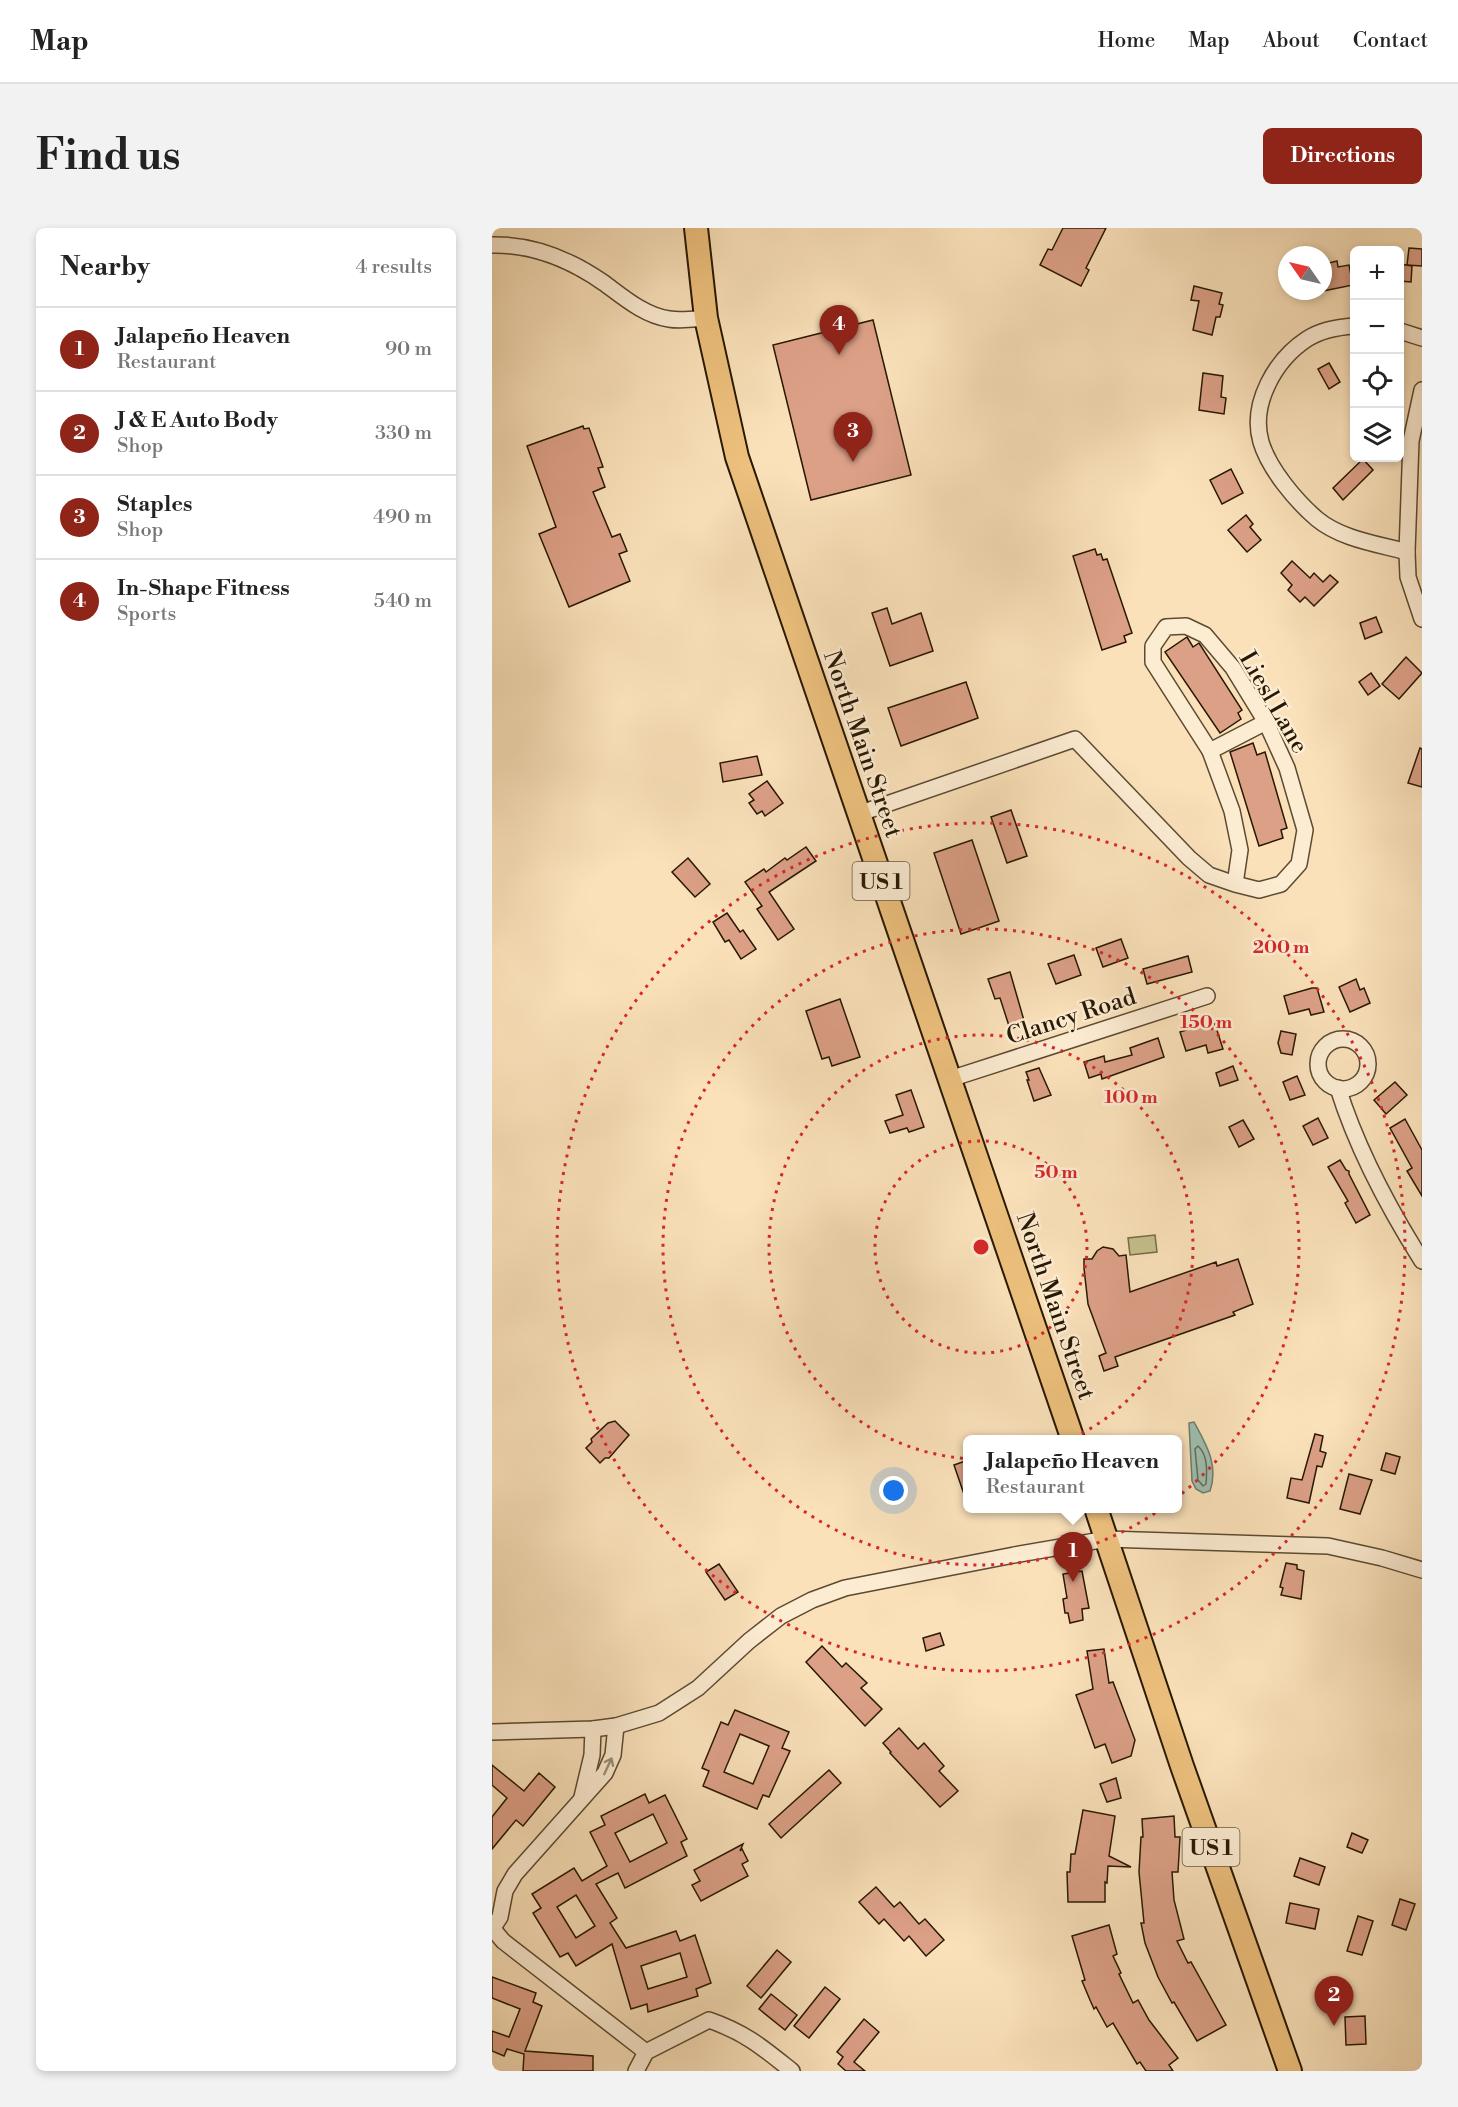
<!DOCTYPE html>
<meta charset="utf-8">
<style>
body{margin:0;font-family:"Libre Bodoni",serif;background:#f2f2f2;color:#222}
.controls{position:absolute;right:18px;top:18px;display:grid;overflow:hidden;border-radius:9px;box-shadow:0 3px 9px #0003}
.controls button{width:54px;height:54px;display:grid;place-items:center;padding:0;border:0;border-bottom:2px solid #e0e0e0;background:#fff;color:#222;font:30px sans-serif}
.compass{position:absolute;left:786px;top:18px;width:54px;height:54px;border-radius:50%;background:#fff;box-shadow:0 3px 9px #0003;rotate:304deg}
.you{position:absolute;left:402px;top:1263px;width:21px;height:21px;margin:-15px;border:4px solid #fff;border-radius:50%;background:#1a73e8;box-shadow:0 0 0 9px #1a73e833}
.badge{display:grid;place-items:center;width:39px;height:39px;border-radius:50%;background:#8f2418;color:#fff;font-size:20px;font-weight:700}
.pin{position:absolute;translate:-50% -50px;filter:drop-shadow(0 2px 3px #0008)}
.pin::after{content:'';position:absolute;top:32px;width:21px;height:18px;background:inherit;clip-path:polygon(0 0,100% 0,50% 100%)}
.popup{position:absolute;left:471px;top:1207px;width:219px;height:78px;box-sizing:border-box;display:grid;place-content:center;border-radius:9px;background:#fff;filter:drop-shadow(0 2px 4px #0005);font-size:20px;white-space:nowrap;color:#767676}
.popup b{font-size:22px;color:#222}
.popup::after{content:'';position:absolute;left:50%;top:100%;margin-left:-12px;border:12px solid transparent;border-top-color:#fff}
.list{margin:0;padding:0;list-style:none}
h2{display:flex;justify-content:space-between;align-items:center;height:78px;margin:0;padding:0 24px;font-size:26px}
h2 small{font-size:20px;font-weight:400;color:#767676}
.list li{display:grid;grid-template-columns:39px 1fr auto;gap:18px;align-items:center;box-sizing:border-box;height:84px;padding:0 24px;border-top:2px solid #e0e0e0}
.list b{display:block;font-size:22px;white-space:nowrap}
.list p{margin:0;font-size:20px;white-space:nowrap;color:#767676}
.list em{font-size:20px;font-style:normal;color:#767676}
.icon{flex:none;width:33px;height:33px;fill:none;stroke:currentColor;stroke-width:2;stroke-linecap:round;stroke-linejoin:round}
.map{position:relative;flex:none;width:930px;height:1843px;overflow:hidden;border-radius:9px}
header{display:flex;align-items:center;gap:36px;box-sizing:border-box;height:84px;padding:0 30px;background:#fff;border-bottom:2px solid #e0e0e0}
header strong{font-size:28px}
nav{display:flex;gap:33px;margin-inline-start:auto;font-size:21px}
.intro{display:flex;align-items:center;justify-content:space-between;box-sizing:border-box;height:144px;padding:0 36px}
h1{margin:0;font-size:42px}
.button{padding:15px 27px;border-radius:9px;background:#8f2418;color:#fff;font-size:21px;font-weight:700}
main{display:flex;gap:36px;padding:0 36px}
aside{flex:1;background:#fff;border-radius:9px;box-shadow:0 3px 9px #0003}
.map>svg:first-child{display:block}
</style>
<header>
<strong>Map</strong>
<nav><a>Home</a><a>Map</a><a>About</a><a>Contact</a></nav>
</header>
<div class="intro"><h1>Find us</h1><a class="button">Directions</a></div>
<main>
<aside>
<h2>Nearby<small>4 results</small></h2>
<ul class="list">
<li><span class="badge">1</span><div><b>Jalapeño Heaven</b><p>Restaurant</p></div><em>90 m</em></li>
<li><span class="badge">2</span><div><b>J &amp; E Auto Body</b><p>Shop</p></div><em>330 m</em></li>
<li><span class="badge">3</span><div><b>Staples</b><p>Shop</p></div><em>490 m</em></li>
<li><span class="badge">4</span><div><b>In-Shape Fitness</b><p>Sports</p></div><em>540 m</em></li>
</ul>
</aside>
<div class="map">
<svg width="930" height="1843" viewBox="0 0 930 1843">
<rect width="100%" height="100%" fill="#fae1ba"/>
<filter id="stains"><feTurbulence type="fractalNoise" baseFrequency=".00333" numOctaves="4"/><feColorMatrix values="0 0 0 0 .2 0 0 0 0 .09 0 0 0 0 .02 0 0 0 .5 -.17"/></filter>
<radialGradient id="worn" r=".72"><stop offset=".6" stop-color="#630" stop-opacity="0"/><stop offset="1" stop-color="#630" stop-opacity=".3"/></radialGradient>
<path fill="#c4c18c" stroke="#766c48" stroke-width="1.5" d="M663,1007L665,1024L638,1027L636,1010Z"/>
<path fill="#9ebeb0" stroke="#6f7c6b" stroke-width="1.5" d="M702,1194C714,1216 727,1237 718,1263L711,1265L704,1261L700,1253L697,1195Z"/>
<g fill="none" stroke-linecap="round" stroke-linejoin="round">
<path stroke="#636b5a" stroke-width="1.5" d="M706,1218C716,1227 715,1243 714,1256L711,1258L706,1252L703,1221Z"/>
</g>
<g fill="#dca087" stroke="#281803" stroke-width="1.5" fill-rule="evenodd">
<path d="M571,0H614L594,40L597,42L589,58L548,37L556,21L560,22Z"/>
<path d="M917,20L930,21V38L915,37Z"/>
<path d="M845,33L846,39L857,37L861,57L831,63V40H834L833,36Z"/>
<path d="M908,36L920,38L919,54L908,53Z"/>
<path d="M702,58L730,65L727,76L731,77L728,89H724L720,107L701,102L707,73L699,72Z"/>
<path d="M381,92L419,247L319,272L281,117Z"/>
<path d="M837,135L848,154L837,161L826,141Z"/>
<path d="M711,145L731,148L729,169L734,170L732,186L707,182Z"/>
<path d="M91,198L92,201L97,200L111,239L106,240L113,259L101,264L120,309L128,306L135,323L127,326L138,353L77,379L47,306L64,299L35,218Z"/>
<path d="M871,231L881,242L851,272L841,260Z"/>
<path d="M739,241L751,265L730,276L718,252Z"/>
<path d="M754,287L761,296L758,299L769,312L755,324L736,302Z"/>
<path d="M603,321L605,327L609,326L611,332L615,331L640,405L632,408L634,414L610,422L581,328Z"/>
<path d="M800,333L818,350L822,345L831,354L838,347L846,354L822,378L813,369L808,374L796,362L800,357L789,345Z"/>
<path d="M395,380L400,396L429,385L441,423L398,438L380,385Z"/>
<path d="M884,389L890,404L873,411L868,395Z"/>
<path d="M695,409L701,419L707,415L750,482L746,485L749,491L728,505L673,424Z"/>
<path d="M914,429L930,445L907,471L890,456Z"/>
<path d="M879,445L888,458L876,467L867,454Z"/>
<path d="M474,454L486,490L409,518L396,480Z"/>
<path d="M761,515L765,527L773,524L795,600L789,602L791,610L767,618L738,524Z"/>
<path d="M928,520L930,521V559L916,555Z"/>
<path d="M265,528L270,547L231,554L228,535Z"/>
<path d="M275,553L291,575L273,588L270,583L265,586L257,575L262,572L257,566Z"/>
<path d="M519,582L535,628L515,635L499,589Z"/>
<path d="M480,612L507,693L469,706L442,625Z"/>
<path d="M314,619L324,633L277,664L302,701L286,712L265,681L270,678L253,654L272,641L274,644L293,630L295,632Z"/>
<path d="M196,630L218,656L203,669L180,644Z"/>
<path d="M235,685L248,704L251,702L264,721L249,731L237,712L233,714L221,694Z"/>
<path d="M629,711L636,730L611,739L604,720Z"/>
<path d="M582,727L589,747L564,756L556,736Z"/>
<path d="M696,728L700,744L655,756L651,741Z"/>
<path d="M518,744L533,796L518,801L508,770L503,771L496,751Z"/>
<path d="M864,751L868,762L872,760L878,775L858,784L847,759Z"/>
<path d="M820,760H825L832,784L819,787L817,781L797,786L792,768Z"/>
<path d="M348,771L368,829L340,838L337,829L330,831L314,783Z"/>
<path d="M722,793L731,821L716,825L714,817L694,823L688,804Z"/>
<path d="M789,803L804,806L800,827L789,825L786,815Z"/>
<path d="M666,810L672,829L610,851L609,846L597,850L592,834L612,828L613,834L640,827L638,820Z"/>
<path d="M741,838L746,852L728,858L724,845Z"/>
<path d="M547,840L559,867L542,873L535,852H537L534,844Z"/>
<path d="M805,848L813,867L798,872L791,854Z"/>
<path d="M903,854L915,867L894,886L882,872Z"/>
<path d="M419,862L432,899L417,904L415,900L398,905L393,893L411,887L404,867Z"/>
<path d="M826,890L836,910L821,917L811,898Z"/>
<path d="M913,891L930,922V968L915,943L920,940L898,900Z"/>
<path d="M751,892L762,911L747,919L737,899Z"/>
<path d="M848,932L854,942L857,943V946L878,987L864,995L853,975L856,973L836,939Z"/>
<path d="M611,1019L621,1021L627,1028L634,1027L638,1064L724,1034L725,1038L746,1031L761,1076L741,1084L743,1087L623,1129L626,1138L612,1143L607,1128L614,1125L596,1076L592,1040V1031H600L605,1023Z"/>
<path d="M123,1193L137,1207L117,1230H113L108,1235L94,1220L100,1214L99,1211L116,1195Z"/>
<path d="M823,1206L831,1208L828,1223L834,1225L830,1239L825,1238L817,1275L795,1270L799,1250L810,1252Z"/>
<path d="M894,1225L908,1229L903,1246L889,1242Z"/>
<path d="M476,1232V1272H474L462,1237Z"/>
<path d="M857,1246L880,1252L868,1286L848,1281Z"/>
<path d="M794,1335L805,1337V1341L812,1343L809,1371L789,1367L791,1360L788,1359Z"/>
<path d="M227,1336L246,1364L233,1372L214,1344Z"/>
<path d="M590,1343L597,1380L590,1381L591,1392L578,1395L576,1385H573L571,1371L575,1370L571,1346Z"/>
<path d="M448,1405L452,1417L434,1423L431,1410Z"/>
<path d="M330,1418L350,1439L354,1435L375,1455L369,1460L390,1481L373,1498L314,1434Z"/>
<path d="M612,1421L617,1455L621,1454L643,1512L639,1528L620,1535L613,1516L603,1520L584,1467L601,1461L595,1423Z"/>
<path d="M243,1482L297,1504L290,1520L298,1523L277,1569L271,1567L265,1581L211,1558L217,1543L210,1540L229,1494L236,1497ZM248,1506L277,1518L261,1556L232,1544Z"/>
<path d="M407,1500L426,1521L432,1515L452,1538L447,1543L466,1563L448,1579L398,1525L399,1524L391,1515Z"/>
<path d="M0,1537L32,1563L47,1545L63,1559L31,1598L24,1592L0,1621V1589L15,1570L0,1557Z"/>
<path d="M337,1542L349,1555L289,1610L277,1596Z"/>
<path d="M624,1550L629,1570L615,1574L608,1556Z"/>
<path d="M153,1566L157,1575L173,1567L195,1611L189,1614L195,1628L133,1660L126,1645L104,1656L125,1690L118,1695L134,1720L184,1703L188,1713L203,1707L219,1755L204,1761L206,1768L156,1784L155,1776L139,1781L120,1716L84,1738L76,1725L68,1729L41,1685L49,1680L40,1666L82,1640L90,1653L115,1638L98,1604L113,1597L109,1588ZM161,1586L175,1615L138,1634L123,1605ZM84,1667L103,1698L84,1710L65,1679ZM188,1725L195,1749L156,1761L149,1738Z"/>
<path d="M591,1582L623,1588L617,1628L639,1639L616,1638L615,1655L613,1654V1674H576L575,1644H578L579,1626H583Z"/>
<path d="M682,1588L683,1609H688L686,1644H680L682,1672L692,1711L685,1713L696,1735L699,1734L734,1797L705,1813L682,1774L680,1775L666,1749L653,1715L649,1695H652L647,1644L649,1609H651L650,1591Z"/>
<path d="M860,1605L876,1612L870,1625L855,1619Z"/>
<path d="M251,1616L248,1623L250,1621L256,1633L250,1636L256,1648L209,1673L200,1657L208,1653L202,1642Z"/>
<path d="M808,1630L833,1639L827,1657L802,1648Z"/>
<path d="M384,1659L402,1679L408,1674L427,1696L433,1691L452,1712L434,1728L417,1708L412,1713L392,1691L387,1696L367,1674Z"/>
<path d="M908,1671L923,1676L914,1702L900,1697Z"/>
<path d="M798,1675L827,1681L823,1701L794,1695Z"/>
<path d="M866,1688L881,1693L870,1727L855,1723Z"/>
<path d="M617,1697L625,1726L621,1728L629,1745L627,1746L641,1775L646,1772L657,1792L686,1830L677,1837L681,1843H654L648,1834L645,1836L621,1795L615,1799L604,1779L602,1781L598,1772L590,1753L593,1752L580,1708Z"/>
<path d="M285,1722L299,1734L269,1770L255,1758Z"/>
<path d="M0,1749L44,1765L41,1774L50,1778L33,1823L101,1828V1843H31L32,1826L15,1821L12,1828L0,1823V1803L17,1809L28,1781L0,1770Z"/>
<path d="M333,1759L348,1771L317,1810L302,1798Z"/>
<path d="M279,1766L305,1787L293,1802L267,1781Z"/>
<path d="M873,1788L874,1816L854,1817L853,1789Z"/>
<path d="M372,1791L387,1804L362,1834L373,1843H354L346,1836L351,1829L345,1824Z"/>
</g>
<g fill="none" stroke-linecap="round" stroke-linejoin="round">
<defs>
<g id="minor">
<path d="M0,17C41,16 79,32 112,55C131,69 153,88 177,91C189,93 202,91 214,90"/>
<path d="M862,98C846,99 829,102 815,111C783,132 758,176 769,214C777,241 804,273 825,291C849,311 886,316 915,324"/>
<path d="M908,103L930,110"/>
<path d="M930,162L919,213L915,324L916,349L930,391"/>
<path d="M718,523L774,494"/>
<path d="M366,586L583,511L697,630L717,647L743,656L767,662L789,656L807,636L813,602L795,540L774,494L741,440L713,407L694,398L674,399L661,418V434L718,523L740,583L748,622L743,656"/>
<circle cx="851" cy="836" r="25"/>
<path d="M458,851L715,768"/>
<path d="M846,860C865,921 896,979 930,1033"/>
<path d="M0,1504L101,1501L124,1498L167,1485L206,1460L257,1413L289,1388L320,1372L353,1360L522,1327L615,1311L836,1318L890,1330L930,1342"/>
<path d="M90,1569L100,1527L101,1501"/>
<path d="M0,1701L8,1689L13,1663L23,1646L113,1545L121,1527L124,1498"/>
<path d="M1,1701L11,1713L154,1824"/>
<path d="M144,1843L154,1824L217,1792C254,1805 270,1819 300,1843"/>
</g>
<g id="primary">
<path d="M204,0L214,90L245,229L581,1212"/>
<path d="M604,1280L690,1538L798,1843"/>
</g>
</defs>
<use href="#minor" stroke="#5c4a31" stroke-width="18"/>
<use href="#primary" stroke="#281803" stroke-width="26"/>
<use href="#minor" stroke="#fcecd2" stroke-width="15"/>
<use href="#primary" stroke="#edc07d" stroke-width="22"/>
</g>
<defs><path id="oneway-shaft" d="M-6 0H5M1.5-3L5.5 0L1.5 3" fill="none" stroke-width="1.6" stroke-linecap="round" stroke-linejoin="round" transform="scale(1.5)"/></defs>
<use stroke="#9d8d75" href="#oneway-shaft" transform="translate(116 1538) rotate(-65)"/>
<g fill="none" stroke="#d62828" stroke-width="3" stroke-dasharray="3 6">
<circle cx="489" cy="1019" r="106"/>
<circle cx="489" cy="1019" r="212"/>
<circle cx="489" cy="1019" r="318"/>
<circle cx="489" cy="1019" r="424"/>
</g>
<g text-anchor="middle" stroke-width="5" stroke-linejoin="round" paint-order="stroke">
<g fill="#fcecd2" stroke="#685841" stroke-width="1.5">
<rect x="360.5" y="634" width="57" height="38" rx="4.5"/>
<rect x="690.5" y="1600" width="57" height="38" rx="4.5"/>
</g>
<g font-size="22" font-weight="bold" fill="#281803">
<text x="389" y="661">US 1</text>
<text x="719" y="1627">US 1</text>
</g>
<g font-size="24" fill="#281803" stroke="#fcecd2">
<text transform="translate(782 474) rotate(60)" y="8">Liesl Lane</text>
<text transform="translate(371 516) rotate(71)" y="8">North Main Street</text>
<text transform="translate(579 788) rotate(-18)" y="8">Clancy Road</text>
<text transform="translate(564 1078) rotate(71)" y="8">North Main Street</text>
</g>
</g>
<circle cx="489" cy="1019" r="9" fill="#d62828" stroke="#fcecd2" stroke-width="3"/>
<g font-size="18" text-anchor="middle" font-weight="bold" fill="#d62828" stroke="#fcecd2" stroke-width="5" stroke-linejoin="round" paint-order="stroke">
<text x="789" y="725">200 m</text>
<text x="714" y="800">150 m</text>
<text x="639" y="875">100 m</text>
<text x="564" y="950">50 m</text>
</g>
<rect width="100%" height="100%" filter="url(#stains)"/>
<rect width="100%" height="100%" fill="url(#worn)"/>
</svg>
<div class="controls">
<button>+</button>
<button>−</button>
<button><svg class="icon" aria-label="locate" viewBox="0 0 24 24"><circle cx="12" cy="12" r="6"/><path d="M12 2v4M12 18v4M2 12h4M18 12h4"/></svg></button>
<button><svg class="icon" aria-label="layers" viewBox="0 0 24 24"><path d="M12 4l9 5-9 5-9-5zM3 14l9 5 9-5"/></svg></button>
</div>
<svg class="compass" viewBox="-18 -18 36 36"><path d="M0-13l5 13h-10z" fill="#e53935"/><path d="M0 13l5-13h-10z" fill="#767676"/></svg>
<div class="you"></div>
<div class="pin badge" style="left:581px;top:1354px">1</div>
<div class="popup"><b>Jalapeño Heaven</b>Restaurant</div>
<div class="pin badge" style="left:842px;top:1798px">2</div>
<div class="pin badge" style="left:361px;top:234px">3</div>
<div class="pin badge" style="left:347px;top:127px">4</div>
</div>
</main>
